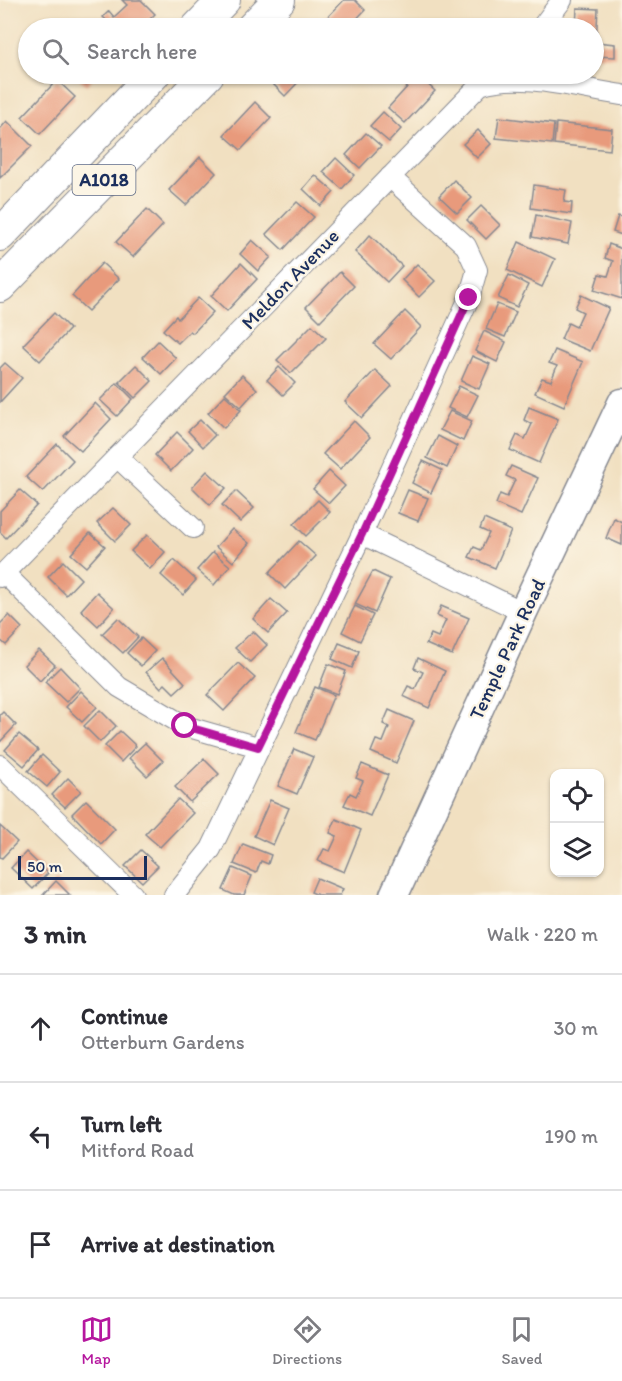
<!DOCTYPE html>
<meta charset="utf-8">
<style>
body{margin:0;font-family:Itim,sans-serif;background:#f2f2f3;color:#2b2b33}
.controls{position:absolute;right:18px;bottom:18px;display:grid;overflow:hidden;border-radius:12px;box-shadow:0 2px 4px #0004}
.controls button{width:54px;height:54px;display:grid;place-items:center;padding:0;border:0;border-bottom:2px solid #e1e1e2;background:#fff;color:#2b2b33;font:30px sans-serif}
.scale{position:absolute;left:18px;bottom:15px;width:129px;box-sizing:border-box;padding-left:6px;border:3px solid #1b2f5e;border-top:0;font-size:16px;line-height:21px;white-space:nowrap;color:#1b2f5e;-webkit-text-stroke:4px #fcf5e5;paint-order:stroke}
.stop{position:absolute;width:18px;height:18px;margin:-14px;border:4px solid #b5179e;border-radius:50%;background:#fff}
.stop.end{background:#b5179e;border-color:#fff;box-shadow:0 2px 6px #0008}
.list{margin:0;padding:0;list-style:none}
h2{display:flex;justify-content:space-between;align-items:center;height:78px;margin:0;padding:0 24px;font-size:26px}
h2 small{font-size:20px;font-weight:400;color:#7c7c81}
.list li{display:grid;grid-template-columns:39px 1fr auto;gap:18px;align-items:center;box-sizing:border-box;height:108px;padding:0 24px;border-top:2px solid #e1e1e2}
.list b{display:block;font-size:22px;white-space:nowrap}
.list p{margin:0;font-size:20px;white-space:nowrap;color:#7c7c81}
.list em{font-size:20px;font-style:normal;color:#7c7c81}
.icon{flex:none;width:33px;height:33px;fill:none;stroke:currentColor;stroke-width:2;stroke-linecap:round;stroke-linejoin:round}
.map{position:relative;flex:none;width:622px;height:895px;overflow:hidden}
.search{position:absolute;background:#fff;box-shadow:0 2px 4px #0004;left:18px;right:18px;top:18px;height:66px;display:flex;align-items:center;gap:15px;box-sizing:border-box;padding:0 21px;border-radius:33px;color:#7c7c81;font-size:22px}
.sheet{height:402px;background:#fff}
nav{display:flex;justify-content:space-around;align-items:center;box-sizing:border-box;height:84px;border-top:2px solid #e1e1e2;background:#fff;font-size:16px;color:#7c7c81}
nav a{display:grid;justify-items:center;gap:3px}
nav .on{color:#b5179e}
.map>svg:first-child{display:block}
</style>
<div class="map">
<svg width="622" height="895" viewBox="0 0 622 895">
<rect width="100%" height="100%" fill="#fcf5e5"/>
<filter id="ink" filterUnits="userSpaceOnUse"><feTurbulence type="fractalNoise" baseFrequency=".0167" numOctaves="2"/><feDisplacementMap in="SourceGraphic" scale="12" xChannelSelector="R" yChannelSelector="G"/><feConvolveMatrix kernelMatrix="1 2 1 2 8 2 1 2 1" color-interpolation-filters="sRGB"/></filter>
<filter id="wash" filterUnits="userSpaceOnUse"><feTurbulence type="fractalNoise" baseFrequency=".008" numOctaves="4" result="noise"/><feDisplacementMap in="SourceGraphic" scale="24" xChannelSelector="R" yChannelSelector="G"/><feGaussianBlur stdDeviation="1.35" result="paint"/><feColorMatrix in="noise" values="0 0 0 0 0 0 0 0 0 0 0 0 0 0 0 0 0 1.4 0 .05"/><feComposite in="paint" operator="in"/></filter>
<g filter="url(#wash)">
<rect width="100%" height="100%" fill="#f1e0c1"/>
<g id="blocks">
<g fill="#e89a7b">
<path d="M122,0H141L155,14L141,28H115L103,17L109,11L114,17L127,5Z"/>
<path d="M344,0H355L365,10L348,28H320L318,27Z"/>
<path d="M577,8L598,9L596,42L615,44V57L594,56V28H576Z"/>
<path d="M75,74H98L86,85Z"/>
<path d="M275,74H306L285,96L269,80Z"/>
<path d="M418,75L435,91L405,123L388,108Z"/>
<path d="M57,80L75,97L40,134L22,117Z"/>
<path d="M255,102L271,118L241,150L224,135Z"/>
<path d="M383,112L401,129L389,142L370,126Z"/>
<path d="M499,117L554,124L552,144L496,138Z"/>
<path d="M7,121L32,146L0,178V129Z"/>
<path d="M556,123L612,129L610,150L554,144Z"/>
<path d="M478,130L491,144L477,158L463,144Z"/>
<path d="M366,133L381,146L360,168L346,155Z"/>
<path d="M200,157L216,173L186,205L169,190Z"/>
<path d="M336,158L354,175L342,189L323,172Z"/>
<path d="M315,175L334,192L321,206L303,189Z"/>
<path d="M454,180L472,198L457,213L439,196Z"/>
<path d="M534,185L566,190L564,202L572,203L571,214L531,208Z"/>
<path d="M297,202L314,217L283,250L266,234Z"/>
<path d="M481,206L500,225L486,239L467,220Z"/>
<path d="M147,209L163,225L133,257L116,242Z"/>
<path d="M536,215L572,223L568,244L532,237Z"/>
<path d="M618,216L622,217V235L613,232Z"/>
<path d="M370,235L402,266L387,282L355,252Z"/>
<path d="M252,240L271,257L258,271L240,254Z"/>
<path d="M519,242L555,259L542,287L507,270Z"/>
<path d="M609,244L622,249V299L594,290L599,274L608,276L613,261L605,258Z"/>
<path d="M102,263L119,279L88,311L72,296Z"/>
<path d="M241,263L257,279L227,311L211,296Z"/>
<path d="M417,264L435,281L419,297L402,280Z"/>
<path d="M340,272L354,286L320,321L306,307Z"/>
<path d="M509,275L528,285L517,307L498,298Z"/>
<path d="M581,295L609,308L590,351L561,339L568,323L576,327L583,312L575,308Z"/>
<path d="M198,298L213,312L193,333L190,331L178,343L163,330L176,316L178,319Z"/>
<path d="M497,304L516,312L505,337L486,329Z"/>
<path d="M405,311L421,327L391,359L374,344Z"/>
<path d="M54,313L70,329L40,361L23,345Z"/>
<path d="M312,325L326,338L291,373L277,360Z"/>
<path d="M484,331L506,342L497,362L475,351Z"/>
<path d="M158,341L176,358L161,374L143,357Z"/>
<path d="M555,350L583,362L564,406L535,393L542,378L551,381L557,366L549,363Z"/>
<path d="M472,356L490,364L479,389L461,381Z"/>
<path d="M5,363L22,378L0,402V368Z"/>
<path d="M136,365L152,381L135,398L119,382Z"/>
<path d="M279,367L295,383L283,395L267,380Z"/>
<path d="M375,370L392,386L362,418L345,402Z"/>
<path d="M242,375L257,389L241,407L225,393Z"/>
<path d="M117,383L133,399L117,416L100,400Z"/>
<path d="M459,386L478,395L467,417L448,408Z"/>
<path d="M225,395L241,410L224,428L208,413Z"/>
<path d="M95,403L111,419L81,451L64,436Z"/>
<path d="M529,407L558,419L539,463L510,450L517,435L525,439L532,424L524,420Z"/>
<path d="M450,411L472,421L463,441L440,430Z"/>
<path d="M200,420L215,435L203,447L188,431Z"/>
<path d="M354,421L370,437L340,469L323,454Z"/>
<path d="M177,432L193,448L171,471L155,455Z"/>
<path d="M438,436L457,446L447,468L427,458Z"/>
<path d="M57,444L73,460L43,492L26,477Z"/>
<path d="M423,461L442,470L431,493L412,483Z"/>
<path d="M511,466L538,478L521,515L496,504L500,494L507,497L515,480L506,476Z"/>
<path d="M207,471L226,488L210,505L192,487Z"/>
<path d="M329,471L345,486L329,503L313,489Z"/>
<path d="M20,490L37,505L6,538L0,532V511Z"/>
<path d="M408,490L428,498L418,521L398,513Z"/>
<path d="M236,491L254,508L240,522L222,505Z"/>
<path d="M318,500L330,512L306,536L294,524Z"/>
<path d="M113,508L131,525L115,541L97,523Z"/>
<path d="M614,518L622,522V545L606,538Z"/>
<path d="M484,519L511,531L495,568L469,557L474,547L481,550L489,533L480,529Z"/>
<path d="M232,529L249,543L233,562L216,547Z"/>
<path d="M90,533L105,546L86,567L71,554Z"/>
<path d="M147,535L165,552L150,569L131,551Z"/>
<path d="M299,541L316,556L285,589L269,573Z"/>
<path d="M213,552L230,566L214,585L197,570Z"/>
<path d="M174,560L196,580L183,595L161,575Z"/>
<path d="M63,561L81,579L66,595L48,577Z"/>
<path d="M373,571L390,579L375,613L355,604Z"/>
<path d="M97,592L114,608L98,626L81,610Z"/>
<path d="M271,599L287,613L268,633L253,619Z"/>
<path d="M355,606L373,615L360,641L342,632Z"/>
<path d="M441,606L469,618L452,655L426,644L431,634L438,637L446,620L437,616Z"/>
<path d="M9,615L22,628L6,645L0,640V624Z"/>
<path d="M118,618L138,637L123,653L102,634Z"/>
<path d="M253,631L267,645L250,662L235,648Z"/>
<path d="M141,638L155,651L141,666L127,653Z"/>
<path d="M339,643L359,651L352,668L332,659Z"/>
<path d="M39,650L55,665L40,681L24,665Z"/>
<path d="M162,658L185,683L174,693L165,684L161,688L146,672Z"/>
<path d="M418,658L445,671L429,708L403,696L408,686L415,689L423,672L414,668Z"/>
<path d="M238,663L255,678L224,711L207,695Z"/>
<path d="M328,664L346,671L337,694L319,687Z"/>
<path d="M60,667L80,688L66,702L45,682Z"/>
<path d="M315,687L334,695L315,740L296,732Z"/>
<path d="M81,691L97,707L82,722L66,707Z"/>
<path d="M100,710L116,726L100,742L84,726Z"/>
<path d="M389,710L414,721L396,763L371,752L376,740L383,742L389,727L383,724Z"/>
<path d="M3,712L16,725L0,742V715Z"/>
<path d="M120,731L136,746L121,762L105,746Z"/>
<path d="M19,734L38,750L24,766L5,750Z"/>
<path d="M145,743L163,761L147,776L129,758Z"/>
<path d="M294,749L313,757L297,794L278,786Z"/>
<path d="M42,755L60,772L47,787L28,771Z"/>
<path d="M204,759L219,774L190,802L175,787Z"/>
<path d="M362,764L388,775L370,816L344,805L350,793L356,796L363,781L356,778Z"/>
<path d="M68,778L81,791L65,807L52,795Z"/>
<path d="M178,799L193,813L160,847L145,834Z"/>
<path d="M86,800L115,829L101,844L72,814Z"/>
<path d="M270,800L289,808L273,845L254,836Z"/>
<path d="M336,819L361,830L344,872L318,861L324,849L330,851L337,836L330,833Z"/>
<path d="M0,826L17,842L2,858L0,857Z"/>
<path d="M243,844L271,855L268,864L261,861L256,873L234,864Z"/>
<path d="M141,850L158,866L142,882L125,866Z"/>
<path d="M26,852L48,873L33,889L11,868Z"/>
<path d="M233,868L252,876L244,895H234L223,890Z"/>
<path d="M317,878L343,889L340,895H318L311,892Z"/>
<path d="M56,881L70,895H43Z"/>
</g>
</g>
</g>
<g filter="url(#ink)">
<use href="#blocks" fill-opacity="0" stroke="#868890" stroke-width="1.5"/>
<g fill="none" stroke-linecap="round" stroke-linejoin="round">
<defs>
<g id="street">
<path d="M541,28L562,0"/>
<path d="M117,457L193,528"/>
<path d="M362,534L523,612"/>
<path d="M4,573L119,687L185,726L258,747"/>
<path d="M0,577L480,85C520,71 580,89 622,95"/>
<path d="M0,765L133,895"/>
<path d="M174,895L211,849L362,534L469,298L477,270L466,246L390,177"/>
</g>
<path id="secondary" d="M394,895L523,612L622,403"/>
<g id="primary">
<path d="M197,28L224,0"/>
<path d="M252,28L279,0"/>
<path d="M0,235L154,74"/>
<path d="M0,286L208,74"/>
</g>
</defs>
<use href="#street" stroke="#868890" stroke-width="22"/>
<use href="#secondary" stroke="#868890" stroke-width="31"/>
<use href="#primary" stroke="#868890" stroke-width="34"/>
<use href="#street" stroke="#fff" stroke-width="20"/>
<use href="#secondary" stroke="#fff" stroke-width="28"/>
<use href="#primary" stroke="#fff" stroke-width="32"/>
</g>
</g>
<g fill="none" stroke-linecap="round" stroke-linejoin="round" filter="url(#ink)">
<path stroke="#b5179e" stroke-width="8" d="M185,726L258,747L362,534L469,298"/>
</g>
<g text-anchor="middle" stroke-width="4.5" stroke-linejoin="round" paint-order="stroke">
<rect fill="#fcf5e5" stroke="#5e6a86" stroke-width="1.5" x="72.5" y="165" width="63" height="30" rx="4.5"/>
<g font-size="18" font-weight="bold" fill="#1b2f5e">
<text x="104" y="186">A1018</text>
</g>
<g font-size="20" fill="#1b2f5e" stroke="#fcf5e5">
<text transform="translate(290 279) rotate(-46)" y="7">Meldon Avenue</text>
<text transform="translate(507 649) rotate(-65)" y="7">Temple Park Road</text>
</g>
</g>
</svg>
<div class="controls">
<button><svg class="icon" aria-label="locate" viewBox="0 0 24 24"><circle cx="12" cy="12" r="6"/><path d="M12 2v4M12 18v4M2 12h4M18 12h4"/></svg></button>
<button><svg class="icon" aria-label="layers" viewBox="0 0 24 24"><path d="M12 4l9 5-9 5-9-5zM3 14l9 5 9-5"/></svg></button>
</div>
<div class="scale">50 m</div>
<div class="stop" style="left:185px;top:726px"></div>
<div class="stop end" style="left:469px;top:298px"></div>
<div class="search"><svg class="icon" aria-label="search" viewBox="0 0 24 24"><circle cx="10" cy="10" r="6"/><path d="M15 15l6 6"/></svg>Search here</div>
</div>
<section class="sheet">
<h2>3 min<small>Walk · 220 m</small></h2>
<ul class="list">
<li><svg class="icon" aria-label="ahead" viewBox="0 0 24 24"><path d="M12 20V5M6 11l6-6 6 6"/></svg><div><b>Continue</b><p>Otterburn Gardens</p></div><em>30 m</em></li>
<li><svg class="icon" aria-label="left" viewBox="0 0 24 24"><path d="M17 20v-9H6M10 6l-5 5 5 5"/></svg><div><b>Turn left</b><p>Mitford Road</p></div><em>190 m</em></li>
<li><svg class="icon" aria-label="arrive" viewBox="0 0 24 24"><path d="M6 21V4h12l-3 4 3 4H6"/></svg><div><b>Arrive at destination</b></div></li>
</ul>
</section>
<nav>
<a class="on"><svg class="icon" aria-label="map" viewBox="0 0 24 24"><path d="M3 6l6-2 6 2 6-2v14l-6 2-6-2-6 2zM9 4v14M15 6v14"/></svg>Map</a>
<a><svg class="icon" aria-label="directions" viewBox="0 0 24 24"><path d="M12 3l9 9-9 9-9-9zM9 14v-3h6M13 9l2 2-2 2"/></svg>Directions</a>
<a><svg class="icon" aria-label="saved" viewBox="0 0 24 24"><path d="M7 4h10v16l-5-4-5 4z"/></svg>Saved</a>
</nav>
